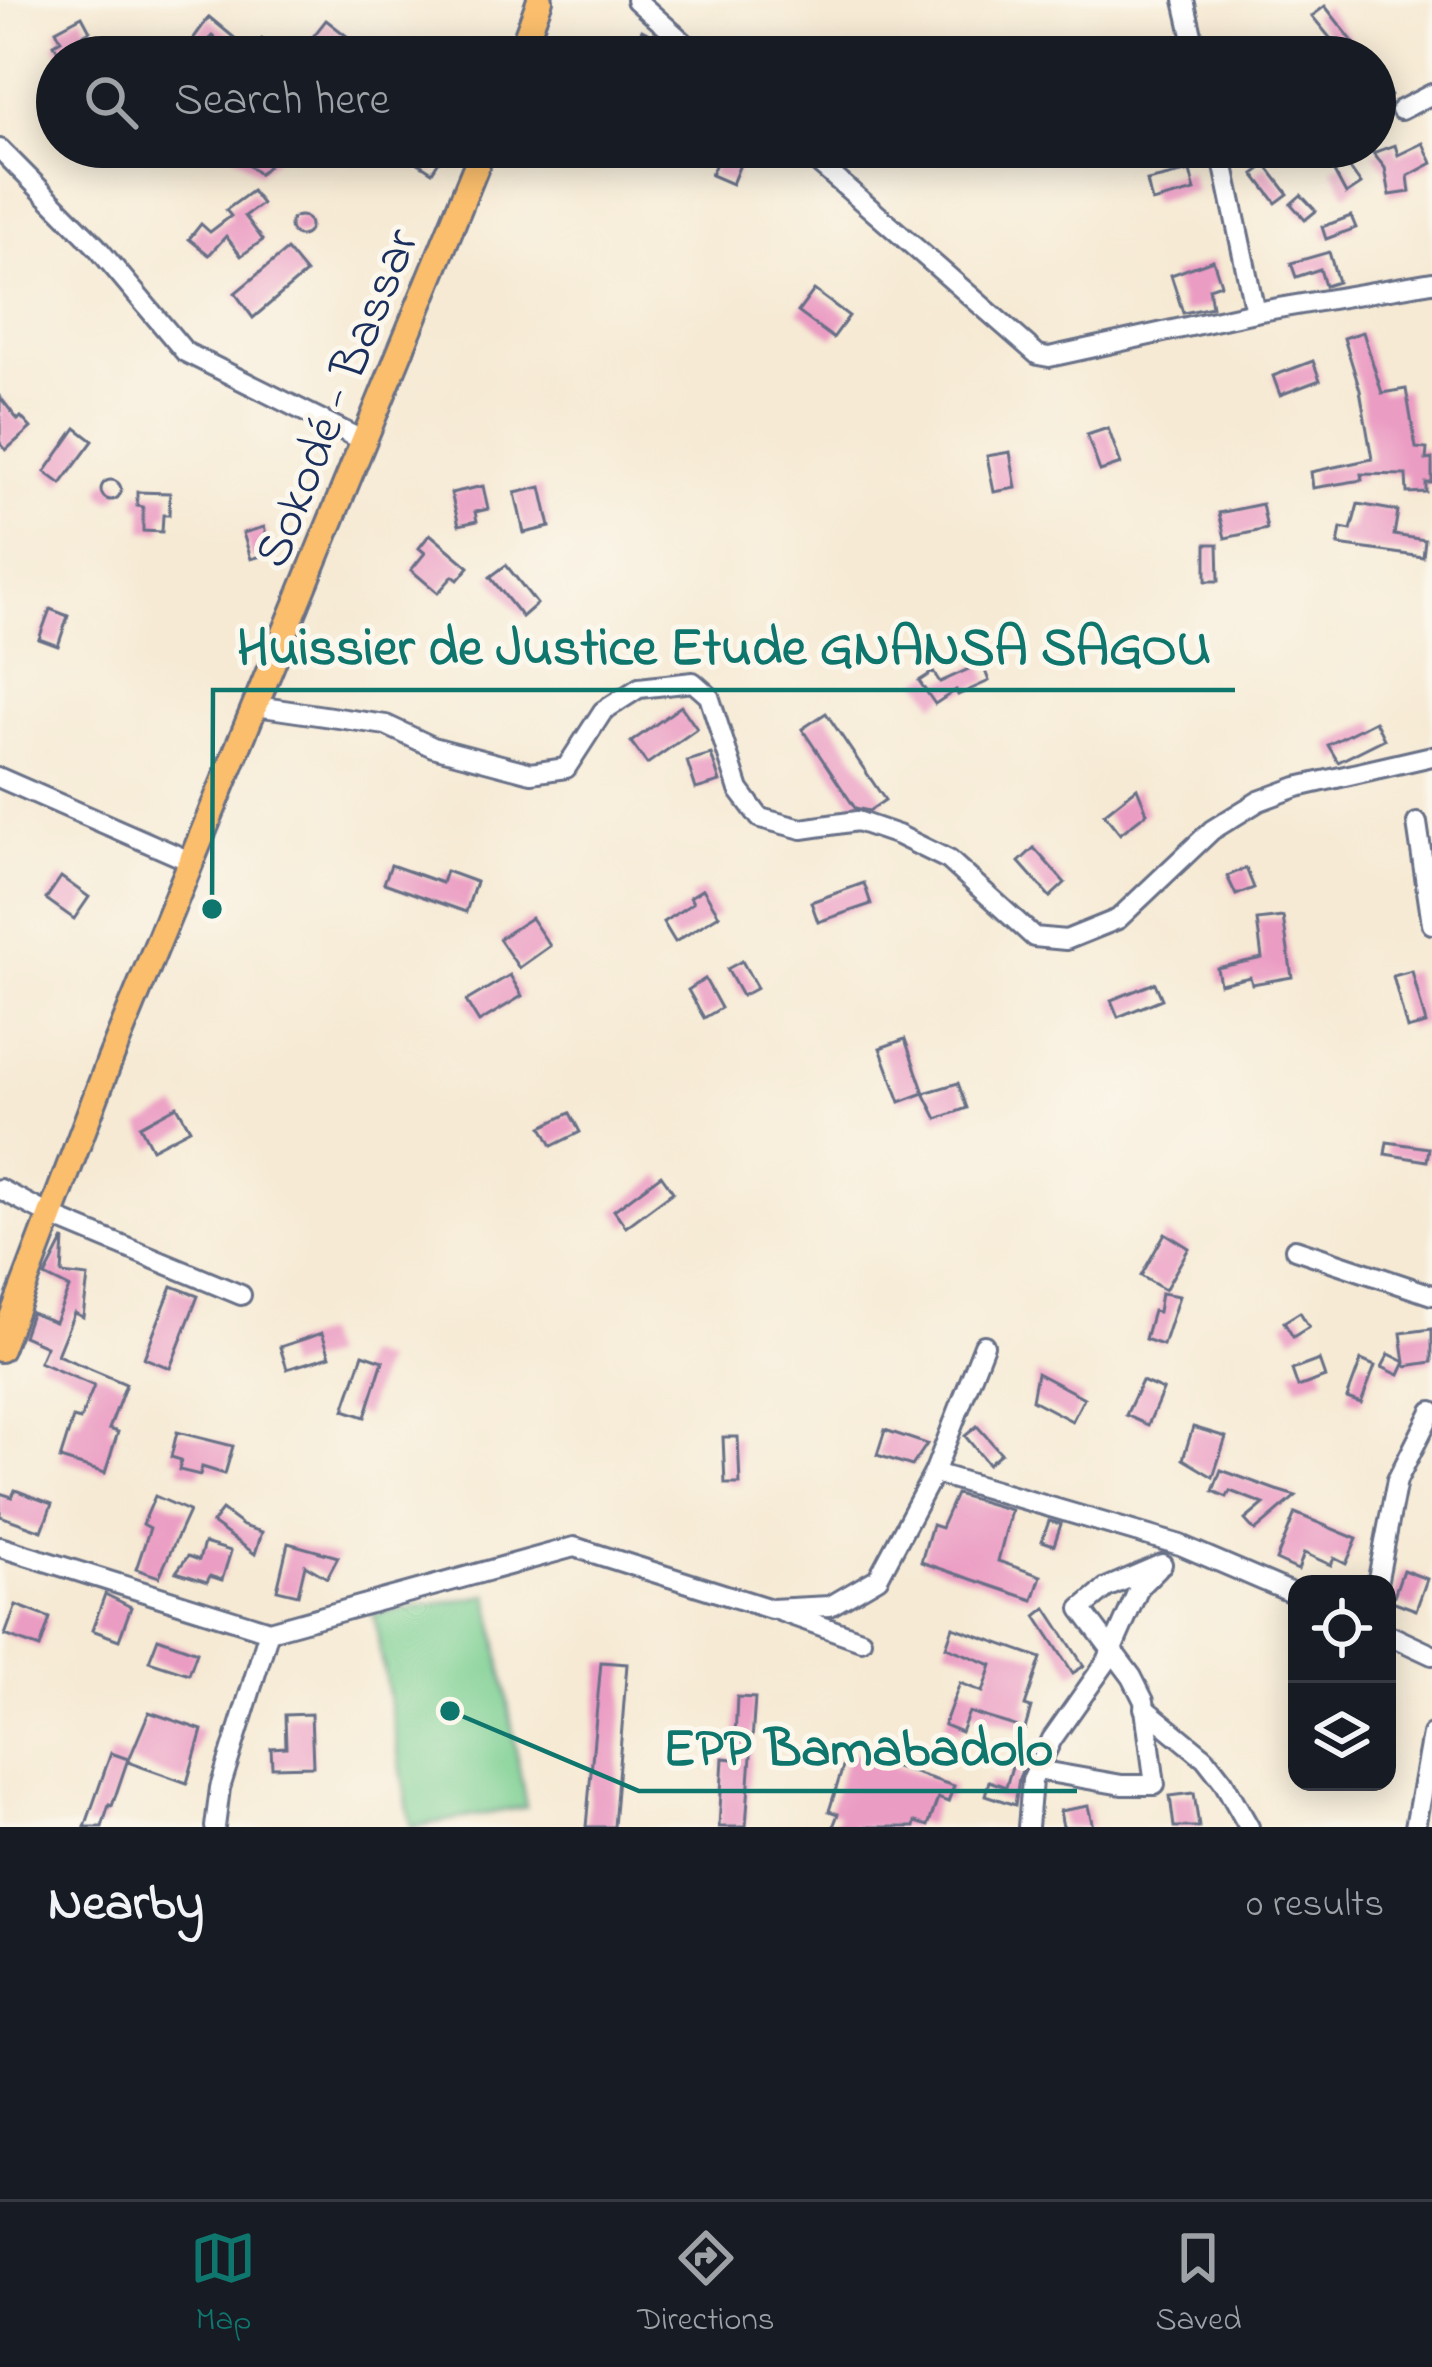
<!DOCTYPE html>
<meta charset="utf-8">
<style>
body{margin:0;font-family:"Indie Flower",sans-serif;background:#242831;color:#f1f3f6}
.controls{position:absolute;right:36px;bottom:36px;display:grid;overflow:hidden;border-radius:24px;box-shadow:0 6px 30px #0003}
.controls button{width:108px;height:108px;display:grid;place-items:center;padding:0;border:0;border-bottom:3px solid #363941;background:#171b24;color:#f1f3f6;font:60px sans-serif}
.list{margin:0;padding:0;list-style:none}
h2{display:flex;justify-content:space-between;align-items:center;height:156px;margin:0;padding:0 48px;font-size:51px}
h2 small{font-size:39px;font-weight:400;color:#9ea1a6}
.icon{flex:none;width:66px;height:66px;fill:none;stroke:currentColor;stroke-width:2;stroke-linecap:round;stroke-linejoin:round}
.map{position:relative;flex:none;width:1432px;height:1827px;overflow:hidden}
.search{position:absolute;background:#171b24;box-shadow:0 6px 30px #0003;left:36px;right:36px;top:36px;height:132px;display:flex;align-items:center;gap:30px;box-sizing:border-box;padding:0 42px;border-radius:66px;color:#9ea1a6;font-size:45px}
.sheet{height:372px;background:#171b24}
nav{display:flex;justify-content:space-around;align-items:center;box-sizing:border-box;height:168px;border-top:3px solid #363941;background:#171b24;font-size:33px;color:#9ea1a6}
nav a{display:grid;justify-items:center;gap:6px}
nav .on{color:#0f766e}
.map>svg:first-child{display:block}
</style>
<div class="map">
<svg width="1432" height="1827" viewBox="0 0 1432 1827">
<rect width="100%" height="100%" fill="#fbf7ec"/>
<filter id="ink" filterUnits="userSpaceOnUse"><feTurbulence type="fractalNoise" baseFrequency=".00833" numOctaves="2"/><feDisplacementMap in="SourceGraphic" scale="24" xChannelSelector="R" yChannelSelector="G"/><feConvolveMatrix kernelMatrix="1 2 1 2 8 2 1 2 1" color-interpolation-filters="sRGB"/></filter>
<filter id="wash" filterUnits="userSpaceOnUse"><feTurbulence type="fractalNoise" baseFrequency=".004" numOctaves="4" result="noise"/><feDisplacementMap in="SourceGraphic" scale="48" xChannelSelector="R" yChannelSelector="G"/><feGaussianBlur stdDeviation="2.7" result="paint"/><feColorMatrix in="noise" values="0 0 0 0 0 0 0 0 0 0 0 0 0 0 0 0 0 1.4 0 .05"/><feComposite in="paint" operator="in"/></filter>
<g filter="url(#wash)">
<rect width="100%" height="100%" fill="#f6ead4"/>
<path fill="#7bcf92" stroke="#4b7f78" stroke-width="3" d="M489,1595L526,1807L411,1827L374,1614Z"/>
<g id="blocks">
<g fill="#eb9cc3">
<path d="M1325,6L1365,57H1304L1331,39L1312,16Z"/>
<path d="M82,16L90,31L68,43L72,50L61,57L54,44L61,40L56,30Z"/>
<path d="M209,17L243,45L234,55L212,36L191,57H180Z"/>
<path d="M326,20L361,47L353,57H297Z"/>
<path d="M642,30L653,36L643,57H628Z"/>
<path d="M262,39L285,57H263L253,49Z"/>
<path d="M1375,70L1391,96L1375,106Z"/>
<path d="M1423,143L1432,163L1408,176L1410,192L1390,195L1385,168L1373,153L1395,145L1398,155Z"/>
<path d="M225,147H288L259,174Z"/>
<path d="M419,147H448L432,172L412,159Z"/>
<path d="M723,147H747L732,184L711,175Z"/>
<path d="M1346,163L1361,184L1346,194L1332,168Z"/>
<path d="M1266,165L1288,194L1276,203L1254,174Z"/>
<path d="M1190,171L1195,191L1152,202L1147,181Z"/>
<path d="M252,191L262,204L245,216L263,240L241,256L226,236L209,255L189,239L201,224L210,232L231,216L226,210Z"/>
<path d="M1301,195L1316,211L1305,220L1291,204Z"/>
<path d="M1351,216L1356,228L1326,239L1322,227Z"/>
<circle cx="300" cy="226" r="10"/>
<path d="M287,250L306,273L253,318L235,293Z"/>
<path d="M1329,252L1338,282L1325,286L1320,269L1296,277L1291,263Z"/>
<path d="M1213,260L1221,284L1209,288L1212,307L1183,313L1171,275Z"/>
<path d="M814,290L849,316L833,338L798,312Z"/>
<path d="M1363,332L1382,393L1406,389L1416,448L1427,449L1426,460L1432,459V483H1426V492L1407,493L1406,475L1361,474L1362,480L1313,488L1311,472L1372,459L1360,390L1344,338Z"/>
<path d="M1313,361L1320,380L1280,395L1273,376Z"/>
<path d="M0,397L18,420L21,417L31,428L6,450L0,443Z"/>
<path d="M76,428L93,441L61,484L45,472Z"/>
<path d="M1108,428L1121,464L1100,471L1087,435Z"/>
<path d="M1010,452L1016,488L994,492L987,456Z"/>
<circle cx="111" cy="490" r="10"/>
<path d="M483,486L488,509L475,512L477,521L459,525L451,493Z"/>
<path d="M541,487L550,527L524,533L515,493Z"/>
<path d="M137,492L170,493L169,515H163L162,532L143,531V507L137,506Z"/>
<path d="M1262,504L1267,529L1225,538L1219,513Z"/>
<path d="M1358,504L1398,511L1394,535L1425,540L1423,557L1338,545L1341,528L1351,530Z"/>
<path d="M264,527L272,553L251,559L243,533Z"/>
<path d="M430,534L469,567L458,580L453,576L438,593L411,570L425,553L419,548Z"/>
<path d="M1206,544H1218L1219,581H1206Z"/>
<path d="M506,565L537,604L522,617L490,577Z"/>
<path d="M50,609L68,616L58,646L39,639Z"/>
<path d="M982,663L989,681L958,695L956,690L935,704L919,681L933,672L940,682Z"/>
<path d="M681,706L697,729L647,764L631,742Z"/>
<path d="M826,713L885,800L869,811L855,808L802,729Z"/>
<path d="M1375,721L1384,739L1338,762L1328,745Z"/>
<path d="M711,754L720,782L696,789L687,761Z"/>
<path d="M1137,788L1147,813L1120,834L1104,814Z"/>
<path d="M1034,848L1065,883L1050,897L1019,862Z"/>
<path d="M391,865L442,883L446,871L476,882L466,912L384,883Z"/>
<path d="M1246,868L1254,888L1236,895L1227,876Z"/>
<path d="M61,877L89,897L74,919L46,899Z"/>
<path d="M864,883L871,904L818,922L811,902Z"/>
<path d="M703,889L719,915L675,942L663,922L693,903L690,897Z"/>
<path d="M1283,917L1292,977L1252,984L1250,977L1220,984L1217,968L1262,958L1257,920Z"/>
<path d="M531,918L550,946L519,968L499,939Z"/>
<path d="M742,961L757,988L742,996L727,969Z"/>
<path d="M1412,971L1426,1024L1407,1029L1393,976Z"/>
<path d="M510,975L522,996L479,1022L466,1001Z"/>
<path d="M705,979L721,1008L704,1018L688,990Z"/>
<path d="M1155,983L1162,999L1118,1017L1111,1000Z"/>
<path d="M905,1039L924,1093L900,1102L880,1048Z"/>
<path d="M958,1083L967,1108L937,1119L924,1093Z"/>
<path d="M177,1106L190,1129L152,1149L140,1126Z"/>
<path d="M570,1113L580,1132L552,1146L542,1127Z"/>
<path d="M1387,1142L1429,1148L1427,1161L1385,1154Z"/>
<path d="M661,1175L673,1192L626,1227L614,1210Z"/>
<path d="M1165,1233L1189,1248L1165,1290L1141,1276Z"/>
<path d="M64,1239L62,1274L88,1277L83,1317L74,1313L57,1355L126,1384L109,1429L118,1432L105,1473L60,1459L73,1418L80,1420L94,1386L39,1362L46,1346L23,1336L31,1313L55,1322L69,1288L45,1276Z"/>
<path d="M172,1286L198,1296L170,1368L144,1358Z"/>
<path d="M1161,1293L1179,1296L1163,1345L1145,1339L1153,1311L1158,1312Z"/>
<path d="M1300,1312L1309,1327L1293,1337L1284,1322Z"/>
<path d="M1432,1329V1362L1406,1366L1405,1362L1399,1375L1382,1367L1389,1354L1405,1362L1401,1333Z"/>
<path d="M322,1333L330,1356L287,1369L280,1347Z"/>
<path d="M363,1354L383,1361L365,1417L344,1410Z"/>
<path d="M1319,1360L1325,1377L1298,1387L1292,1370Z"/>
<path d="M1361,1360L1375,1366L1361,1403L1347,1398Z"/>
<path d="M1037,1373L1084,1398L1072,1421L1032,1400Z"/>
<path d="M1142,1381L1163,1390L1148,1425L1126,1415Z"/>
<path d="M977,1426L1001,1453L988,1464L965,1436Z"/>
<path d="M1193,1427L1226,1437L1213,1477L1183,1459Z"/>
<path d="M885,1430L927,1444L912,1466L877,1455Z"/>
<path d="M177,1432L233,1446L225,1474L202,1467L200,1475L179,1470L181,1460L171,1457Z"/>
<path d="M723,1437H738L740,1484H725Z"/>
<path d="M1221,1470L1276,1490L1296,1496L1255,1531L1245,1520L1264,1504L1230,1491L1227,1497L1213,1491Z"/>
<path d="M15,1490L52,1504L42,1531L0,1516V1493L12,1497Z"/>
<path d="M956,1494L1011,1510L998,1561L1041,1576L1033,1600L921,1562L932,1525L941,1528Z"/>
<path d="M155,1496L189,1511L159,1577L136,1569L150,1528L143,1524Z"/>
<path d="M222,1510L243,1526L262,1532L255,1554L212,1523Z"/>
<path d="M1295,1513L1357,1539L1346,1564L1334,1558L1331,1565L1304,1553L1298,1570L1276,1560Z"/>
<path d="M1049,1521L1061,1524L1054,1545L1042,1541Z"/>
<path d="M204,1543L231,1551L222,1580L210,1576L207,1582L176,1572L188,1556L199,1560Z"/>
<path d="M288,1543L338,1557L327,1578L305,1565L298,1595L277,1590Z"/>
<path d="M1403,1570L1427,1579L1416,1610L1392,1601Z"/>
<path d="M105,1594L131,1607L119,1640L92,1630Z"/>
<path d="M16,1605L50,1618L40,1648L5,1635Z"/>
<path d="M1046,1608L1084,1666L1073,1673L1036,1616Z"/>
<path d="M953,1627L1041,1658L1025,1706L1031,1708L1025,1729L969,1712L961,1732L944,1725L960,1683L983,1692L992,1665L946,1647Z"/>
<path d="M158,1638L197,1652L189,1674L149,1661Z"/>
<path d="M601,1662L627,1664L614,1827H586Z"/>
<path d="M737,1697L755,1698L746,1827H719L723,1758L734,1759Z"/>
<path d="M149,1712L202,1730L187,1783L128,1762Z"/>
<path d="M311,1714L313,1766L272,1767L271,1748L286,1747L285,1715Z"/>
<path d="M848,1751L954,1786L948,1802L938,1798L928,1826L915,1822L914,1827H833L838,1814L829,1811Z"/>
<path d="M111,1753L128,1759L112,1806L109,1805L102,1827H85Z"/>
<path d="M1015,1756L1027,1759L1019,1778L1015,1805L985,1795L989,1781L1006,1787Z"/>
<path d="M1194,1793L1199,1827H1174L1170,1796Z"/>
<path d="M1088,1806L1093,1827H1063L1060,1811Z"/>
</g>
</g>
</g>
<g filter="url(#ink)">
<use href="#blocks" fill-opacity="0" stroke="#687087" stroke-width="3"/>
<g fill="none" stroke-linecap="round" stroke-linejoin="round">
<defs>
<g id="minor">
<path d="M636,0L700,57"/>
<path d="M1184,0L1197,57"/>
<path d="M1401,110L1432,94"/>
<path d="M800,147L1038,355L1049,357L1255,312L1432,282"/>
<path d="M1220,147L1255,312"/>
<path d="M0,149L96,246L185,352L364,441"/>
<path d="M256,706L386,725L433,747L531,773L566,768L603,711L639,688L693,682L709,696L739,790L760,818L802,829L857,821L898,835L949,860L1034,937L1066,940L1118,919L1212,830L1259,801L1297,787L1432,756"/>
<path d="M0,778L192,862"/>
<path d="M1417,823L1432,924"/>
<path d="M0,1189L53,1217L241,1295"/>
<path d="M1295,1249L1432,1295"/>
<path d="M934,1473L1180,1545L1297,1595"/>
<path d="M0,1547L269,1631L574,1547L771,1609L830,1606L878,1578L934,1473L984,1345"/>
<path d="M1377,1584L1397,1480L1432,1411"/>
<path d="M782,1612L861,1640"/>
<path d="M1387,1634L1432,1655"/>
<path d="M1144,1708L1205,1758L1223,1781L1249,1827"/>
<path d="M1037,1770L1122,1785H1155L1144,1701L1132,1677L1081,1609L1106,1588L1162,1564"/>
<path d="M215,1827L220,1788L269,1631"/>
<path d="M1028,1827L1032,1780L1052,1739L1107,1661L1140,1586L1158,1568"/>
<path d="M1415,1827L1432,1734"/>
</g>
<g id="major">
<path d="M519,57L540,0"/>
<path d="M0,1349L109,1062L484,147"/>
</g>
</defs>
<use href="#minor" stroke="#687087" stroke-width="24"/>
<use href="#major" stroke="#687087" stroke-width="30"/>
<use href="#minor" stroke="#fff" stroke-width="18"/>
<use href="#major" stroke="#fabe6d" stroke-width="24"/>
</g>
</g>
<g text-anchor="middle" stroke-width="10" stroke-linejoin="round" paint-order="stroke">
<g font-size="51" fill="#1b2f5e" stroke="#fbf7ec">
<text transform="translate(334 397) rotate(-68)" y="18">Sokodé - Bassar</text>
</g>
</g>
<path fill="none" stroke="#0f766e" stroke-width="4.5" d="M212 909L213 690H1235M450 1711L639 1791H1077"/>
<g fill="#0f766e" stroke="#fbf7ec" stroke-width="4.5">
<circle cx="212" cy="909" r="12"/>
<circle cx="450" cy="1711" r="12"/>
</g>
<g font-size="54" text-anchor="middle" font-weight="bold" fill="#0f766e" stroke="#fbf7ec" stroke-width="10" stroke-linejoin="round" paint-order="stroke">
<text x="724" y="664">Huissier de Justice Etude GNANSA SAGOU</text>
<text x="858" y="1765">EPP Bamabadolo</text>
</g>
</svg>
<div class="controls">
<button><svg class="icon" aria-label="locate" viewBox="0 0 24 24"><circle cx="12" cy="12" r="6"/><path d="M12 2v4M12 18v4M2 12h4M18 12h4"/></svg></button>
<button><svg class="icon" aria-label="layers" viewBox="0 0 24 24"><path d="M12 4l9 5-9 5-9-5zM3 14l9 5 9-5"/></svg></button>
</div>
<div class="search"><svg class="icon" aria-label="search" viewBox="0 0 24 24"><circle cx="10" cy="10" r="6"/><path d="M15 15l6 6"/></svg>Search here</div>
</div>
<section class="sheet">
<h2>Nearby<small>0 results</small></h2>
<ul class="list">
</ul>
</section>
<nav>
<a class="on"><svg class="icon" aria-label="map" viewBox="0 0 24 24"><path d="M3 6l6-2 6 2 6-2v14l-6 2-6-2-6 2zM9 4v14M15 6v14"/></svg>Map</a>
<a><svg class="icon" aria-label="directions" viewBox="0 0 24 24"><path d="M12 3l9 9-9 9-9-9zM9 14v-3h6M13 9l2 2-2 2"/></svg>Directions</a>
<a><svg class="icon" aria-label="saved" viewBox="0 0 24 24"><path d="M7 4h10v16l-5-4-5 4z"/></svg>Saved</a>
</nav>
